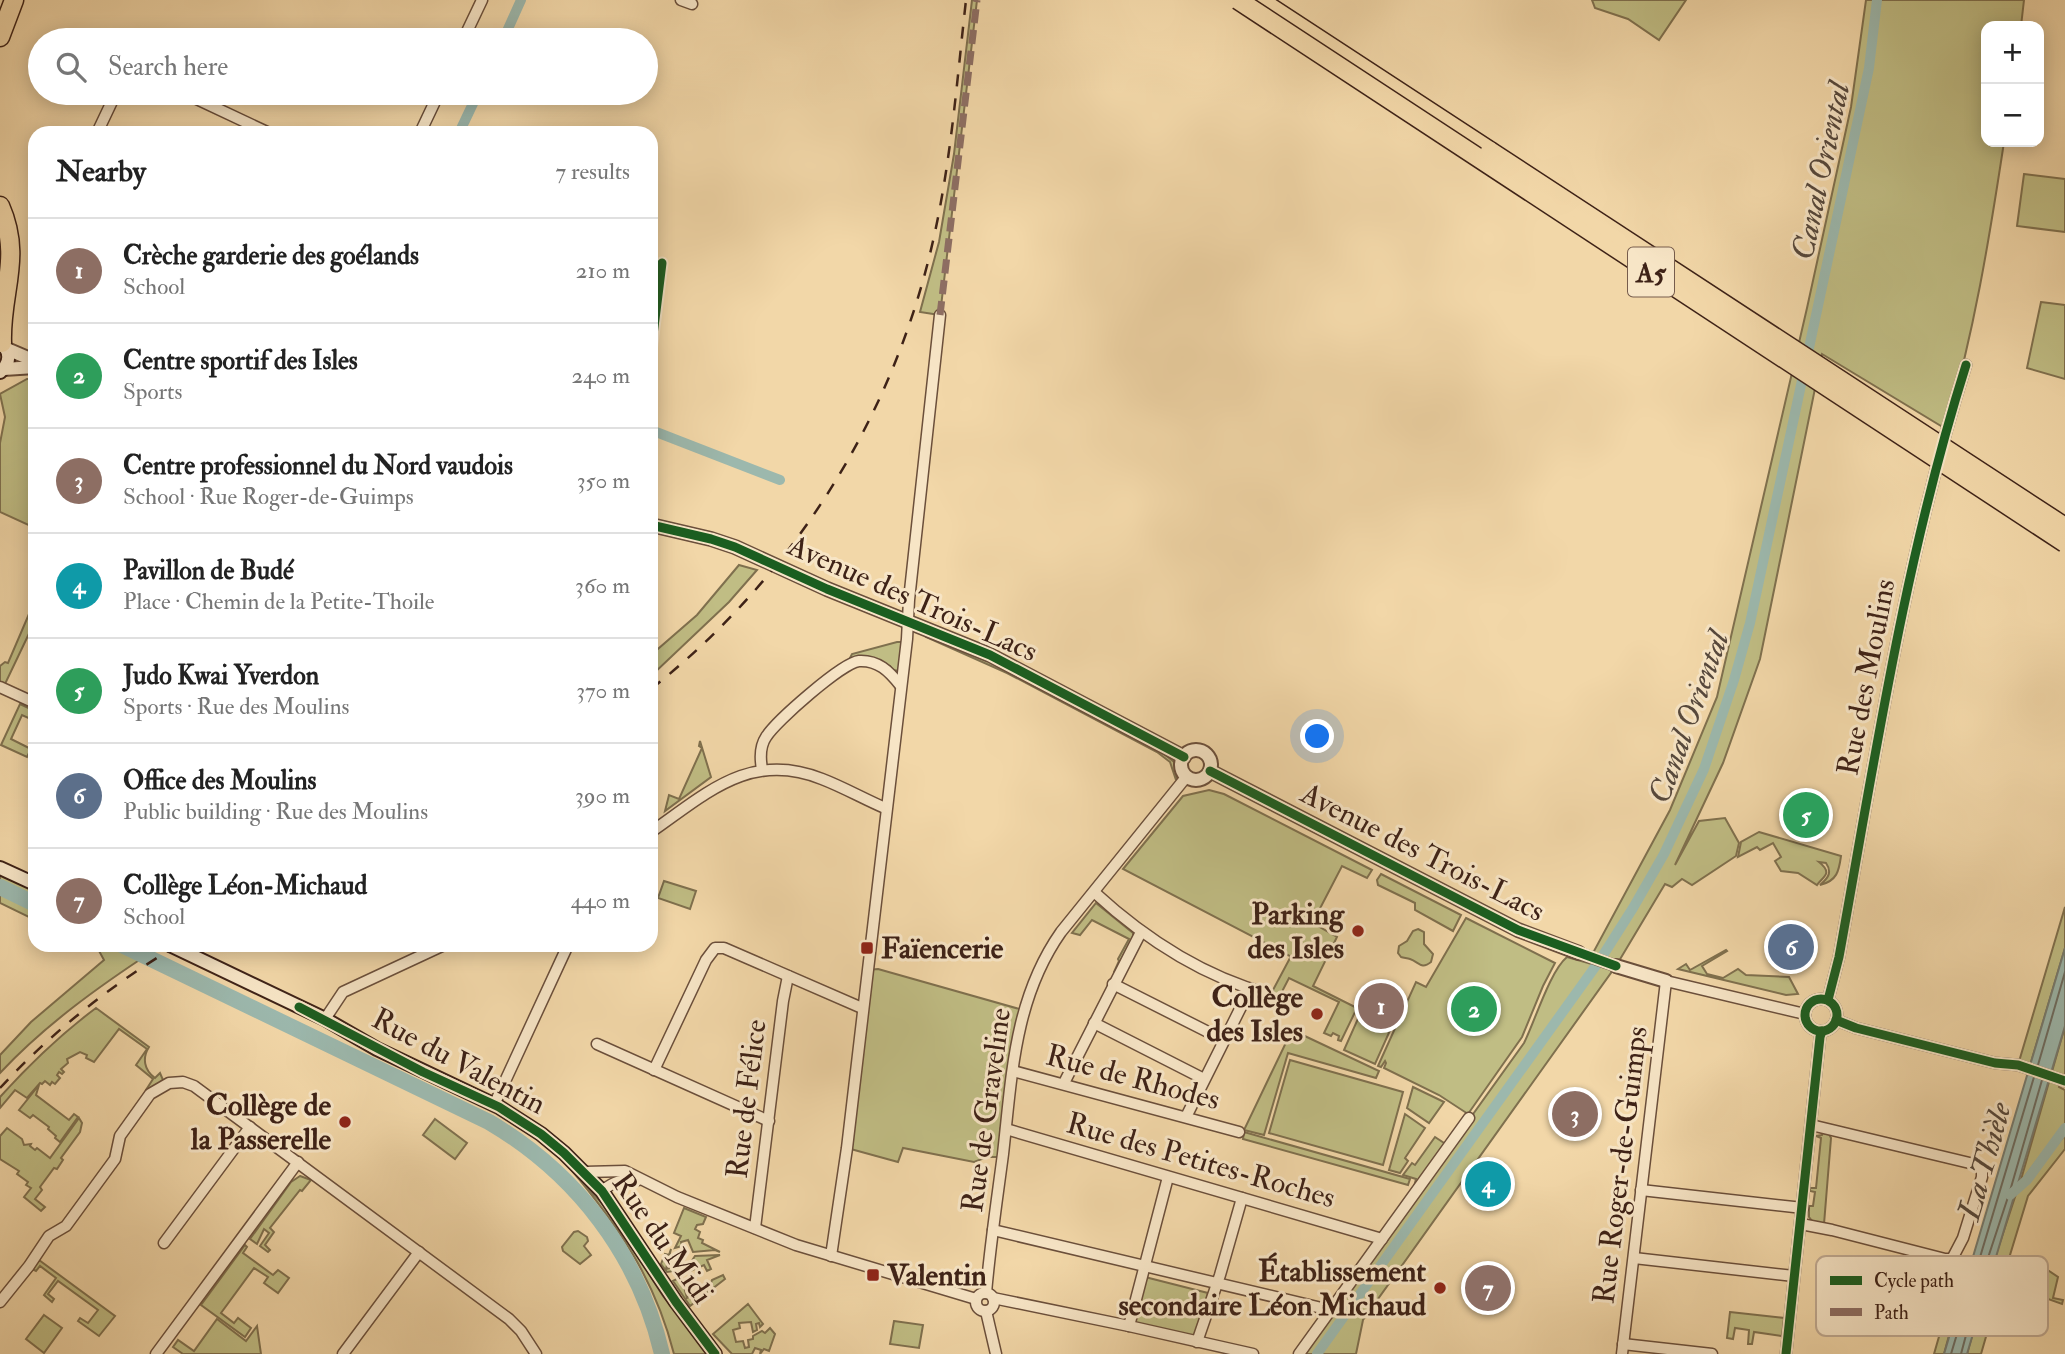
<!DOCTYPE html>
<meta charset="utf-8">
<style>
body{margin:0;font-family:"IM FELL Double Pica",serif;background:#f6f6f6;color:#222}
.controls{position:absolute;right:21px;top:21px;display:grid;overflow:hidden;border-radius:14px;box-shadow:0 4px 18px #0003}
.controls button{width:63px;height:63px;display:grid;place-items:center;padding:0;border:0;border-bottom:2px solid #e0e0e0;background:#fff;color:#222;font:35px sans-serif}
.you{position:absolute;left:1318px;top:737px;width:24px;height:24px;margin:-18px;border:5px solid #fff;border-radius:50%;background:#1a73e8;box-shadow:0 0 0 10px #1a73e833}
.badge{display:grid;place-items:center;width:46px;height:46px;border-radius:50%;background:#8f2418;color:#fff;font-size:23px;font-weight:700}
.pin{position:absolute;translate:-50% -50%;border:4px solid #fff;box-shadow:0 2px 7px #0006}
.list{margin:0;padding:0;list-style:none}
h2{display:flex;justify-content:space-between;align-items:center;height:91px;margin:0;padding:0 28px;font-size:30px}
h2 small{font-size:23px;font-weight:400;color:#767676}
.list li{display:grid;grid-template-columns:46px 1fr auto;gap:21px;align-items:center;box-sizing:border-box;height:105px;padding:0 28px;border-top:2px solid #e0e0e0}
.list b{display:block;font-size:26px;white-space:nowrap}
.list p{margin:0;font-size:23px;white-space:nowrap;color:#767676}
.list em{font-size:23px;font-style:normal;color:#767676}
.icon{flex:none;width:38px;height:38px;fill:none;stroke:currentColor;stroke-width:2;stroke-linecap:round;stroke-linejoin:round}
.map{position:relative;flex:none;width:2065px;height:1354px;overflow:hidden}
.search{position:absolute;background:#fff;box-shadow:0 4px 18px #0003;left:28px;top:28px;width:630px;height:77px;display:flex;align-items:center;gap:18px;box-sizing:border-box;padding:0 24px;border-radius:38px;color:#767676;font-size:26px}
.panel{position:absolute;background:#fff;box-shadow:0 4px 18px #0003;left:28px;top:126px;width:630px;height:826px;border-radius:21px}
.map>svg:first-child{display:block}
</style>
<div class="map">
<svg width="2065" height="1354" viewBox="0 0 2065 1354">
<rect width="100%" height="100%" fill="#f2d7a8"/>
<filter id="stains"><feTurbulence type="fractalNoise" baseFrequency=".00286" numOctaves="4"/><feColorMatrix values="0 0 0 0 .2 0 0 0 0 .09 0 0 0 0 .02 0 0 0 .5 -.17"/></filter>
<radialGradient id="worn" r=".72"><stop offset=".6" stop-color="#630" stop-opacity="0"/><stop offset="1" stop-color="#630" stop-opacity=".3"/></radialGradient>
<g fill="#c0bd84" stroke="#7f704e" stroke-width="2">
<path d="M972,0H977L940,315L920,312L939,242L954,154Z"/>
<path d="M1592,0H1686L1659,40L1628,19L1595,8Z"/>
<path d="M1866,0H2024L2021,26H1986V142H2004C1989,241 1974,332 1946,429L1822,354L1760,659L1723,763L1675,865L1699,821L1725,818L1739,843L1736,856L1692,885L1682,879L1672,887L1665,884L1616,966L1593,955L1594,951L1670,810L1717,697L1807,308L1851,107Z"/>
<path d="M2024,174L2065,179V232L2017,226Z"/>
<path d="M2041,302L2065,305V379L2027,368Z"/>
<path d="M27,379H35V528L0,512V443L5,417L0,394Z"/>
<path d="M739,565L757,570L729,602L651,676V655L697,615Z"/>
<path d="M35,600V621L5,684L0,682V666L5,662L8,663Z"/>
<path d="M927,634L999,664L1159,750L1178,765L1176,780L1170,762L1157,752L1007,673L926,637Z"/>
<path d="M897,642H902L899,671L893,670L890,666L849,660L852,654Z"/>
<path d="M20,704L35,711V721L22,715L11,739L31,749L27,757L1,745Z"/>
<path d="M700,741L711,777L665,811L669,795L679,799L702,748L699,746Z"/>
<path d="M1209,790L1224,794L1372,870L1367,878L1342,866L1314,920L1319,922L1318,926L1337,937L1313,986L1357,1008L1341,1041L1338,1040L1339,1036L1333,1033L1331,1036L1324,1033L1339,1002L1289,978L1273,1009L1265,1005L1290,958V956L1123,869L1183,796Z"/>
<path d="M1759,832L1841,856C1839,871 1837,881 1820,885C1827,879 1833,873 1826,863L1819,862C1834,874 1822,877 1817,885L1798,873L1781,871L1775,861L1781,857L1773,843L1760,850L1757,847L1738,857L1741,842Z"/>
<path d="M0,873L35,890V920L0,903Z"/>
<path d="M1381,874L1461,915L1453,931L1415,910V903L1378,885L1377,880Z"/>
<path d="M664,881L696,891L690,909L658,898Z"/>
<path d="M1096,903L1133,933V937L1115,973L1114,972L1119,961L1118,959L1129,939L1092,920L1080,935L1072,933Z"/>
<path d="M2065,907V948L2029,1069L2018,1065Z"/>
<path d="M1466,918L1555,963L1543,986L1522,1037L1468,1114L1439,1095L1384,1068L1386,1063L1385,1061L1381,1067L1378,1066L1416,982L1426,987Z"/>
<path d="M1418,929L1424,932V944L1433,954L1431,962C1421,970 1419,962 1410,959C1407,958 1404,958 1401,957L1398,953L1399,946L1407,941L1413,931Z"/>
<path d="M89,945H140L153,951C98,987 45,1025 0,1073V1055L31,1022L104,960L98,949Z"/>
<path d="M1726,950L1727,951L1702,966L1707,974L1723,978L1738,969L1746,975L1789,977L1798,994L1786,995L1678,969L1686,964L1690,970Z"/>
<path d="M1567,957L1613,970L1363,1320L1356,1354H1301L1524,1043C1535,1021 1550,971 1567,957Z"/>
<path d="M878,969L1023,1010L1002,1157H987L974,1162L903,1148L898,1162L847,1148L867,970Z"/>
<path d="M96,1008L149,1047C142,1058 144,1070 155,1078L160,1073L163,1080L149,1091L146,1090L153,1079L136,1065L147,1049L119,1029L94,1062L86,1058L87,1055L80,1052L67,1059L68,1063L61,1069L64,1072L62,1074L59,1072L57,1075L60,1078L55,1084L52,1082L50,1085L45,1081L42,1084L40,1083L27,1098L15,1090L0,1108V1097C29,1065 61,1034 96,1008Z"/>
<path d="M1361,1012L1392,1026L1375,1064L1344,1050Z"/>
<path d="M2065,1026V1081L2061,1079L2059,1087L2065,1090V1124L2020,1183Z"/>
<path d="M1292,1030L1379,1071L1376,1078L1288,1053L1264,1135L1244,1130Z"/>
<path d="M1290,1060L1403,1092L1383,1165L1269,1133Z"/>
<path d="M39,1085L36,1095L69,1120L74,1114L78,1117L60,1142L55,1138L56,1136L48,1129L49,1127L33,1115L30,1118L19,1110Z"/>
<path d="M1413,1087L1444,1102L1429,1123L1407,1108Z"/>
<path d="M1405,1114L1425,1128L1405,1158L1408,1161L1400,1173L1389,1170Z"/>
<path d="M79,1118L82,1123L80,1132L61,1158L63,1160L57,1169L54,1168L40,1187L42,1190L35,1199L45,1207L41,1211L24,1197L31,1188L26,1185L28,1182L17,1174L19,1171L0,1159V1136L7,1128L22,1139L24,1145L31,1144L30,1146L35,1150L37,1148L50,1158Z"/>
<path d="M435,1119L467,1143L455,1159L423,1135Z"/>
<path d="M1244,1132L1410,1179L1408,1185L1243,1139Z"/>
<path d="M1822,1133L1829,1134L1831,1138L1824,1224L1813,1222L1809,1217V1206H1813L1815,1192L1810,1191V1188H1816L1821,1138L1816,1136L1822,1135Z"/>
<path d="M2065,1135V1149L2028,1196L2003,1278L1990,1273L2016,1194Z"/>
<path d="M1435,1137L1447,1145L1414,1187L1416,1179L1403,1175L1412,1163L1415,1165Z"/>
<path d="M569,1167L609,1211L663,1296L709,1354H674C655,1279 618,1225 569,1167Z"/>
<path d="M300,1176L311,1180L302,1191L300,1190L270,1228L274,1232L265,1245L270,1250L268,1252L260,1246L269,1233L264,1229L257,1244L250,1239L291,1182Z"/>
<path d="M684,1208L706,1217L703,1224L697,1225L695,1229L700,1232L698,1238L703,1240L702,1243L720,1252L715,1250L693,1252L688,1240L681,1242L682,1246L675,1248L681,1236L674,1233Z"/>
<path d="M578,1231L587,1237L588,1241L584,1246L591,1255L580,1264L563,1251L562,1247L574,1232Z"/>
<path d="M245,1245L247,1247L243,1253L273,1275L278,1270L289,1278L278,1293L264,1283L268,1277L254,1268L221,1313L234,1323L238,1318L251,1328L245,1337L201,1305Z"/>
<path d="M671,1249L666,1269L691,1262L695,1256L720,1255L707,1260L711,1269L707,1271L704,1265L681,1275L687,1298L709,1289L712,1280L723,1275L725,1279L690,1306L673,1281L677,1279L674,1271L667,1272L661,1264L665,1254L669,1255Z"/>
<path d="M39,1260L115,1316L99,1336L78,1321L80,1318L88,1323L98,1310L58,1281L48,1294L54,1299L52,1302L44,1295L56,1278L40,1266L36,1271L32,1269Z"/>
<path d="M2012,1261L2049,1271L2058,1277L2053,1298L2063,1300L2062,1304L2048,1299L2040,1288L2007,1280Z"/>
<path d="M1959,1267L1967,1269L1944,1354H1934Z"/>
<path d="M1989,1276L2002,1281L1981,1354H1967Z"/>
<path d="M1145,1277L1208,1293L1197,1332L1194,1337L1138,1326L1134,1322Z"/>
<path d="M748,1304L763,1324L760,1327L759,1323L756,1324L757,1330L753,1332L751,1322L739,1323L740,1328L733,1330L736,1342L743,1341L745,1348L749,1347L748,1340L753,1339V1336L762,1331L765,1333L770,1328L775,1334L769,1351L764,1349L760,1354L761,1350L755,1348L752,1354H732L713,1334Z"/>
<path d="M1730,1312L1784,1318L1782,1336L1754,1332L1752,1344H1748L1749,1330L1735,1328L1733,1339L1727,1338Z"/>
<path d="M44,1315L62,1328L44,1353L26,1339Z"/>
<path d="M217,1319L246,1341L257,1326L261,1354H183L173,1347L178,1340L194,1351Z"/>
<path d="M894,1321L923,1325L919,1348L890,1344Z"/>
</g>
<path fill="#9cb8ad" stroke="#767c71" stroke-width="2" d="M2065,948V1026L1967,1354H1944Z"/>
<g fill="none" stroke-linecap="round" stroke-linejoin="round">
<g stroke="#6d6d62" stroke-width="2">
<path d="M2038,1065L2065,972"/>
<path d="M1951,1354L2034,1077"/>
<path d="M1961,1354L1981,1279L2010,1191L2042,1080"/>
</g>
<g stroke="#9cb8ad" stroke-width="10">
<path d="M503,40L521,0"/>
<path d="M459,133L478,93"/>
<path d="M651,430L780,480"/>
<path d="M2010,1195L2027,1180L2065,1128"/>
<path d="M1317,1354L1600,960L1633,908L1664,854L1704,769L1734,680L1750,623L1869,68L1877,0"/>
</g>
<g stroke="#9cb8ad" stroke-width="16">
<path d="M0,887L35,904"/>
<path d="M122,945L489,1122C577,1174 639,1255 662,1354"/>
</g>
<defs>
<g id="minor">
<path d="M681,0L692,4"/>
<path d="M463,40L482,0"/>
<path d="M184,93L269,133"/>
<path d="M97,133L116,93"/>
<path d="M420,133L439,93"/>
<path d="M0,687L35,703"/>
<path d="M762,769C760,758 760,746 766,737C776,721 842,663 859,661C878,660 889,671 900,685"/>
<path d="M651,832C706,794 750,750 822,779C843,787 864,799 885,808"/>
<path d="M1094,892C1144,938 1202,976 1268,994"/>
<path d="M1579,953L1616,966"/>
<path d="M1113,984L1224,1040"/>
<circle cx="1821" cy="1015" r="16"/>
<path d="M1828,1000L1839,957C1875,758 1905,558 1966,365"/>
<path d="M325,1019L343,992L444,945"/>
<path d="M1836,1020L1856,1028L1995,1063L2018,1065L2065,1081"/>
<path d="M1094,1023L1204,1079"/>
<path d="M597,1044L769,1121"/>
<path d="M654,1070L706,960L715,948H724L862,1008"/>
<path d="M1013,1071L1239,1132"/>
<path d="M1064,1083L1141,932"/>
<path d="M494,1105L568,945"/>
<path d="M1186,1117L1245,999L1246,988"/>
<path d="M1006,1129L1382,1239"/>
<path d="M585,1172L625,1171L677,1197L796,1245L976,1299"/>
<path d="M1641,1190L1803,1208"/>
<path d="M602,1191C614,1181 623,1179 638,1180"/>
<path d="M1801,1224L1832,1230L1945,1259H1952L1963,1238L1982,1177V1171L1978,1165L1811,1125"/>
<path d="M755,1228L783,1001L788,976"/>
<path d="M993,1230L1330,1310"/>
<path d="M164,1243L250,1127"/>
<path d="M831,1256L847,1148L907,639L909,600L940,315"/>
<path d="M1634,1258L1794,1276"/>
<circle cx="985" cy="1302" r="9"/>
<path d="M986,1293C990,1246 997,1200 1003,1154C1012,1075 1014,999 1061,932L1187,776"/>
<path d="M993,1298L1129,1326L1253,1354"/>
<path d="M0,1302L29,1266L49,1236L66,1226L115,1159L120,1136L150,1094L169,1083L183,1082L194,1086L509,1319L521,1331L536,1354"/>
<path d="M986,1311L996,1354"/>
<path d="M1129,1326L1168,1177"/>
<path d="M1197,1342L1220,1275L1242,1198"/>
<path d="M1623,1344L1712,1354"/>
<path d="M156,1354L298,1162"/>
<path d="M343,1354L419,1252"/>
<path d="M1299,1354L1469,1118"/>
<path d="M1622,1354L1666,981L1805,1014"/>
<path d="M1786,1354L1820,1037L1822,1031"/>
</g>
<g id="tertiary">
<path d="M7,349L35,361"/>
<path d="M4,369L35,367"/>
<path d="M651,525L711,539L735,547L827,589L990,655L1184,757"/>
<circle cx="1196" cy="765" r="15"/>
<path d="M1210,771L1518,930L1579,953"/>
<path d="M1616,966L1666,981"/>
</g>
<g id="secondary">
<path d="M0,342C11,351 11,363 0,372"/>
<path d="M0,868L35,884"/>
<path d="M170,945L325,1019L377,1049L499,1107L541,1134L564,1153L602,1191L676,1302L715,1354"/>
</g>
<g id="motorway">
<path d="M1259,0L1490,151"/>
<path d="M0,37L14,0"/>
<path d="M0,206C23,258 0,292 2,343"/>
</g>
</defs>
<use href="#minor" stroke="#6b4f3b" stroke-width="13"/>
<use href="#tertiary" stroke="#6b4f3b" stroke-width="16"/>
<use href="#secondary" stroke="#3e2217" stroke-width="16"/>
<use href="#motorway" stroke="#3e2217" stroke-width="21"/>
<use href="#minor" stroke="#f7e5c6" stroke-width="10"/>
<use href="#tertiary" stroke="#f7e5c6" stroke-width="12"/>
<use href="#secondary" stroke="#f7e5c6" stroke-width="12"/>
<use href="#motorway" stroke="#f2d7a8" stroke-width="18"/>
<g stroke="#3e2217" stroke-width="2.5" stroke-dasharray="12 12" stroke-linecap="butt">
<path d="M651,689C793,577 893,418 933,241C951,162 957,80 966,0"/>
<path d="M0,1088C52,1032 112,984 178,945"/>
</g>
<defs>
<g id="motorway-bridge">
<path d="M1238,0L2065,543"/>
<path d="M1490,151L2065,527"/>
</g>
</defs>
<use href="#motorway-bridge" stroke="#3e2217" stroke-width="21" stroke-linecap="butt"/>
<use href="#motorway-bridge" stroke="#f2d7a8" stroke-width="18"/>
<path stroke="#8d6e63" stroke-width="7" stroke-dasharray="14 7" stroke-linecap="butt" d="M940,315L977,0"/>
<defs>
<g id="cycleway">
<path d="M651,351L662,263"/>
<path d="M651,525L711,539L735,547L827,589L990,655L1184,757"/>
<path d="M1210,771L1518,930L1616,966"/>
<circle cx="1821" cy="1015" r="16"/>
<path d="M1828,1000L1839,957C1875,758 1905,558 1966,365"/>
<path d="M299,1007L423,1072L499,1107L541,1134L564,1153L602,1191L676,1302L715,1354"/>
<path d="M1836,1020L1856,1028L1995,1063L2018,1065L2065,1081"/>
<path d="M1786,1354L1820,1037L1822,1031"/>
</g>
</defs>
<use href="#cycleway" stroke="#f7e5c6" stroke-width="13"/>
<use href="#cycleway" stroke="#1b5e20" stroke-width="9"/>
</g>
<g fill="#8f2418" stroke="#f7e5c6" stroke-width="2.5">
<circle cx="1358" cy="931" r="7"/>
<rect x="860" y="941" width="14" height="14" rx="3.5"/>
<circle cx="1317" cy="1014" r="7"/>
<circle cx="345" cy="1122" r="7"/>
<rect x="866" y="1268" width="14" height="14" rx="3.5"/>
<circle cx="1440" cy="1288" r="7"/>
</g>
<g text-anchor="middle" stroke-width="6" stroke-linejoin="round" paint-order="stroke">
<rect fill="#f7e5c6" stroke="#765c4c" stroke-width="2" x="1628" y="247.5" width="46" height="49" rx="5"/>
<g font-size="28" font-weight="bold" fill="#3e2217">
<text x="1651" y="282">A5</text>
</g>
<g font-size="30" fill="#3e2217" stroke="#f7e5c6">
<text transform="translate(913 598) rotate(24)" y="10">Avenue des Trois-Lacs</text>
<text transform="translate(1866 677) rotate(-79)" y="10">Rue des Moulins</text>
<text transform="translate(1423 852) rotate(27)" y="10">Avenue des Trois-Lacs</text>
<text transform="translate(459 1061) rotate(28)" y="10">Rue du Valentin</text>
<text transform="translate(1133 1077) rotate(15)" y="10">Rue de Rhodes</text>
<text transform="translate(746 1099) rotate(-83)" y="10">Rue de Félice</text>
<text transform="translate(986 1110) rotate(-82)" y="10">Rue de Graveline</text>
<text transform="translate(1201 1160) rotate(16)" y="10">Rue des Petites-Roches</text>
<text transform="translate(1620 1165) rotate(-83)" y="10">Rue Roger-de-Guimps</text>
<text transform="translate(663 1238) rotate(55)" y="10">Rue du Midi</text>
</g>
<g font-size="30" font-weight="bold" fill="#3e2217" stroke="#f7e5c6" text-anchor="end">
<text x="1344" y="924">Parking<tspan x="1344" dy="34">des Isles</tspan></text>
<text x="881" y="958" text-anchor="start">Faïencerie</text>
<text x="1303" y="1007">Collège<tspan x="1303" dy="34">des Isles</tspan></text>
<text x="331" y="1115">Collège de<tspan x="331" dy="34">la Passerelle</tspan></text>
<text x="1426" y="1281">Établissement<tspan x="1426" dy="34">secondaire Léon Michaud</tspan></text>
<text x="887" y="1285" text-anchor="start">Valentin</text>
</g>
<g font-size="32" font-style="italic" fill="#56483c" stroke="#f7e5c6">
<text transform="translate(1820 171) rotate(-78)" y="11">Canal Oriental</text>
<text transform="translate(1688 717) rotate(-70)" y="11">Canal Oriental</text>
<text transform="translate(1984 1161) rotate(-74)" y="11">La Thièle</text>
</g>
</g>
<rect x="1816" y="1256" width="232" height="80" rx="10" fill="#f7e5c6" stroke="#c0aa92" stroke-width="2"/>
<rect x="1830" y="1276" width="32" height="9" fill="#1b5e20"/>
<rect x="1830" y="1308" width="32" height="8" fill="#8d6e63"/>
<g font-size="19" fill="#3e2217">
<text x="1874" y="1287">Cycle path</text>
<text x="1874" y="1319">Path</text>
</g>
<rect width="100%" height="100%" filter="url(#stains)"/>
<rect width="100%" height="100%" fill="url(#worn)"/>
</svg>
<div class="controls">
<button>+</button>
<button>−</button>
</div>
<div class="you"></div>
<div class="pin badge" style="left:1381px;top:1006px;background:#8d6e63">1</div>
<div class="pin badge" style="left:1474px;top:1009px;background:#2e9e5b">2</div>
<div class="pin badge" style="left:1575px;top:1114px;background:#8d6e63">3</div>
<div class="pin badge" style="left:1488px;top:1184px;background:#0f9aa8">4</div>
<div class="pin badge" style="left:1806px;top:815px;background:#2e9e5b">5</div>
<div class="pin badge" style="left:1791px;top:947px;background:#5c6f8a">6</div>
<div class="pin badge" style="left:1488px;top:1288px;background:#8d6e63">7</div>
<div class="search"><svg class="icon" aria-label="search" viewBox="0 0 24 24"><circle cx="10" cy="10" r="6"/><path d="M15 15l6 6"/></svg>Search here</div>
<section class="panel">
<h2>Nearby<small>7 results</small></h2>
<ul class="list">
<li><span class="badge" style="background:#8d6e63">1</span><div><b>Crèche garderie des goélands</b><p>School</p></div><em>210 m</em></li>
<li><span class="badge" style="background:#2e9e5b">2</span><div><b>Centre sportif des Isles</b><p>Sports</p></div><em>240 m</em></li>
<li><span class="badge" style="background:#8d6e63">3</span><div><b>Centre professionnel du Nord vaudois</b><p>School · Rue Roger-de-Guimps</p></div><em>350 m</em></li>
<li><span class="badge" style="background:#0f9aa8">4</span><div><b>Pavillon de Budé</b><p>Place · Chemin de la Petite-Thoile</p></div><em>360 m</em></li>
<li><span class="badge" style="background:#2e9e5b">5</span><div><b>Judo Kwai Yverdon</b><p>Sports · Rue des Moulins</p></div><em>370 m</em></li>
<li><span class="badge" style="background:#5c6f8a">6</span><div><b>Office des Moulins</b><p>Public building · Rue des Moulins</p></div><em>390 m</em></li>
<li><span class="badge" style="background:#8d6e63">7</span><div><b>Collège Léon-Michaud</b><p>School</p></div><em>440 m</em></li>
</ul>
</section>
</div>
